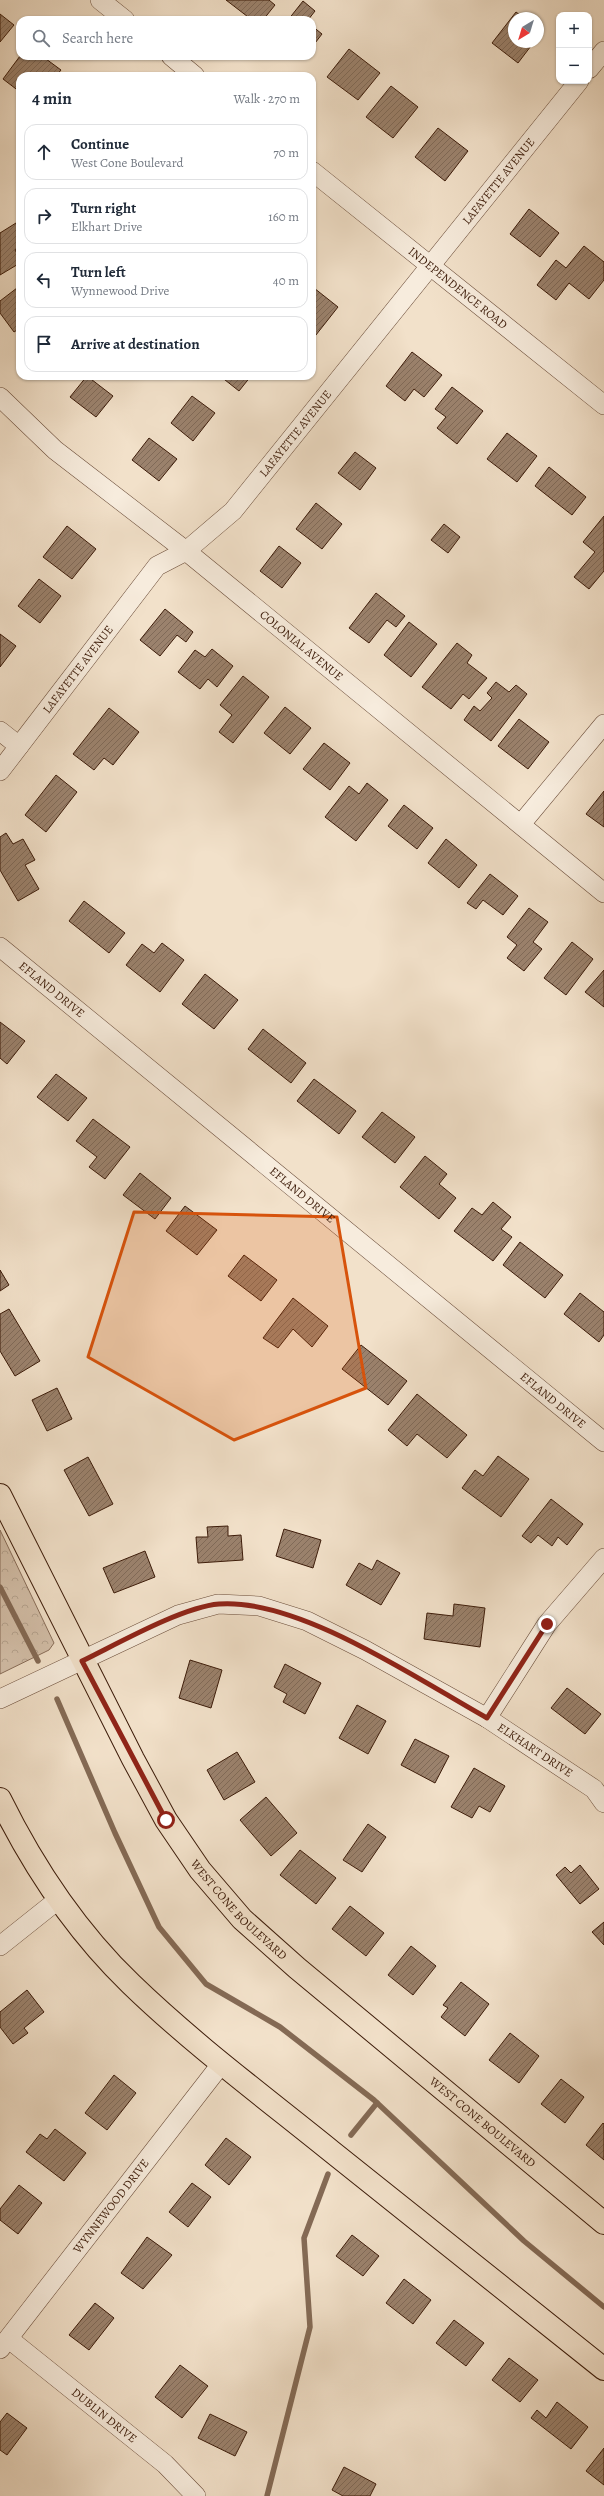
<!DOCTYPE html>
<meta charset="utf-8">
<style>
body{margin:0;font-family:Alegreya,serif;background:#f6f6f7;color:#1f2937}
.controls{position:absolute;right:12px;top:12px;display:grid;overflow:hidden;border-radius:8px;box-shadow:0 1px 3px #0004}
.controls button{width:36px;height:36px;display:grid;place-items:center;padding:0;border:0;border-bottom:1px solid #e0e1e3;background:#fff;color:#1f2937;font:20px sans-serif}
.compass{position:absolute;left:508px;top:12px;width:36px;height:36px;border-radius:50%;background:#fff;box-shadow:0 1px 3px #0004;rotate:218deg}
.stop{position:absolute;width:12px;height:12px;margin:-9px;border:3px solid #8f2418;border-radius:50%;background:#fff}
.stop.end{background:#8f2418;border-color:#fff;box-shadow:0 1px 4px #0008}
.list{margin:0;padding:0;list-style:none}
h2{display:flex;justify-content:space-between;align-items:center;height:52px;margin:0;padding:0 16px;font-size:17px}
h2 small{font-size:13px;font-weight:400;color:#747a83}
.list li{display:grid;grid-template-columns:26px 1fr auto;gap:12px;align-items:center;box-sizing:border-box;height:56px;margin:0 8px 8px;padding:0 8px;border:1px solid #e0e1e3;border-radius:12px}
.list b{display:block;font-size:15px;white-space:nowrap}
.list p{margin:0;font-size:13px;white-space:nowrap;color:#747a83}
.list em{font-size:13px;font-style:normal;color:#747a83}
.icon{flex:none;width:22px;height:22px;fill:none;stroke:currentColor;stroke-width:2;stroke-linecap:round;stroke-linejoin:round}
.map{position:relative;flex:none;width:604px;height:2496px;overflow:hidden}
.search{position:absolute;background:#fff;box-shadow:0 1px 3px #0004;left:16px;top:16px;width:300px;height:44px;display:flex;align-items:center;gap:10px;box-sizing:border-box;padding:0 14px;border-radius:12px;color:#747a83;font-size:15px}
.panel{position:absolute;background:#fff;box-shadow:0 1px 3px #0004;left:16px;top:72px;width:300px;height:308px;border-radius:12px}
.map>svg:first-child{display:block}
</style>
<div class="map">
<svg width="604" height="2496" viewBox="0 0 604 2496">
<defs>
<pattern id="forest-crowns" width="20" height="18" patternUnits="userSpaceOnUse"><rect width="20" height="18" fill="#d3bfa9"/><path d="M2 6a3 3 0 1 1 6 0M12 15a3 3 0 1 1 6 0" fill="none" stroke="#b6a490"/></pattern>
<pattern id="building-hatch" width="6" height="6" patternUnits="userSpaceOnUse"><rect width="6" height="6" fill="#9b826d"/><path d="M-1 1l2-2M0 6l6-6M5 7l2-2" fill="none" stroke="#806a58"/></pattern>
</defs>
<rect width="100%" height="100%" fill="#f2e1ca"/>
<filter id="stains"><feTurbulence type="fractalNoise" baseFrequency=".005" numOctaves="4"/><feColorMatrix values="0 0 0 0 .2 0 0 0 0 .09 0 0 0 0 .02 0 0 0 .5 -.17"/></filter>
<radialGradient id="worn" r=".72"><stop offset=".6" stop-color="#630" stop-opacity="0"/><stop offset="1" stop-color="#630" stop-opacity=".3"/></radialGradient>
<path fill="url(#forest-crowns)" stroke="#886d59" d="M0,1530L54,1643L49,1650L0,1674Z"/>
<g fill="none" stroke-linecap="round" stroke-linejoin="round">
<g stroke="#846a55" stroke-width="5.5">
<path d="M0,1587L38,1661"/>
<path d="M57,1699L115,1833L159,1927L206,1984L280,2027L374,2100L524,2241L604,2307"/>
<path d="M351,2135L377,2103"/>
<path d="M267,2496L310,2327L304,2238L328,2174"/>
</g>
</g>
<g fill="url(#building-hatch)" stroke="#3c1b09">
<path d="M226,0H269L275,5L263,20H252Z"/>
<path d="M303,1L315,11L308,20H288Z"/>
<path d="M516,12L524,18H514V42H534L518,63L492,43Z"/>
<path d="M0,14L14,25L0,42Z"/>
<path d="M312,26L322,34L312,47Z"/>
<path d="M349,49L380,73L358,100L327,77Z"/>
<path d="M20,56H42L61,70L56,76H20V92L3,79Z"/>
<path d="M391,86L418,107L393,138L366,117Z"/>
<path d="M438,128L468,151L445,181L415,157Z"/>
<path d="M529,209L559,233L540,257L510,234Z"/>
<path d="M16,223L20,230V247L15,250L20,258V263L0,275V233Z"/>
<path d="M584,246L604,262V280L589,299L569,283L556,300L537,285L556,260L566,268Z"/>
<path d="M17,288L20,292V328L14,332L0,313V301Z"/>
<path d="M314,288L338,307L312,340V291Z"/>
<path d="M412,352L442,375L424,397L414,389L405,401L386,386Z"/>
<path d="M87,376L113,396L96,417L70,397Z"/>
<path d="M220,376H251L239,391Z"/>
<path d="M452,387L483,411L457,444L437,428L446,417L435,409Z"/>
<path d="M192,396L215,413L193,441L171,423Z"/>
<path d="M507,433L537,456L517,482L487,459Z"/>
<path d="M149,438L177,459L159,481L132,460Z"/>
<path d="M355,452L376,468L360,490L338,473Z"/>
<path d="M549,467L586,497L572,515L535,486Z"/>
<path d="M316,503L342,524L322,549L296,529Z"/>
<path d="M604,516V571L589,589L574,577L595,552L583,542Z"/>
<path d="M444,524L460,537L448,553L431,540Z"/>
<path d="M67,526L96,549L72,579L43,557Z"/>
<path d="M279,546L301,563L282,588L260,571Z"/>
<path d="M39,579L61,596L40,623L18,606Z"/>
<path d="M376,593L405,616L396,627L387,620L369,643L349,628Z"/>
<path d="M165,609L193,632L186,642L177,635L160,656L140,640Z"/>
<path d="M409,622L437,644L411,677L384,655Z"/>
<path d="M0,634L16,646L0,667Z"/>
<path d="M457,643L472,655L467,663L487,678L469,699L463,694L451,709L422,687Z"/>
<path d="M212,649L233,666L217,687L208,679L200,689L178,672L195,650L205,657Z"/>
<path d="M243,676L269,697L233,743L219,732L232,715L220,705Z"/>
<path d="M496,682L509,692L516,685L527,694L491,741L464,720L474,706L480,711L492,698L487,693Z"/>
<path d="M285,707L311,728L290,754L264,733Z"/>
<path d="M109,708L139,732L113,765L104,758L94,770L73,754Z"/>
<path d="M519,719L549,742L528,769L498,746Z"/>
<path d="M324,743L350,763L330,790L303,769Z"/>
<path d="M56,775L77,792L46,832L25,815Z"/>
<path d="M367,783L388,800L356,841L325,817L349,786L359,794Z"/>
<path d="M604,791V827L586,814Z"/>
<path d="M404,805L433,828L417,849L388,826Z"/>
<path d="M6,833L13,844L23,839L35,860L25,865L39,889L18,901L0,870V837Z"/>
<path d="M446,839L477,865L459,888L428,863Z"/>
<path d="M490,874L518,896L503,915L483,900L476,909L467,903Z"/>
<path d="M84,901L125,933L109,953L69,921Z"/>
<path d="M529,908L548,922L533,942L542,949L524,971L507,958L517,945L507,937Z"/>
<path d="M572,942L593,959L566,995L544,978Z"/>
<path d="M162,943L184,960L160,992L126,965L142,944L154,953Z"/>
<path d="M604,970V1007L585,992Z"/>
<path d="M205,974L238,1000L214,1029L182,1004Z"/>
<path d="M0,1022L25,1041L7,1064L0,1058Z"/>
<path d="M263,1029L306,1063L291,1083L248,1049Z"/>
<path d="M56,1074L87,1098L68,1121L37,1097Z"/>
<path d="M314,1079L356,1111L339,1134L297,1101Z"/>
<path d="M382,1112L415,1137L395,1163L362,1137Z"/>
<path d="M93,1119L130,1147L105,1179L89,1167L97,1157L76,1141Z"/>
<path d="M425,1156L447,1174L439,1184L456,1198L439,1219L400,1187Z"/>
<path d="M140,1173L171,1198L155,1219L123,1195Z"/>
<path d="M493,1202L511,1217L501,1229L512,1237L493,1261L454,1231L472,1208L482,1215Z"/>
<path d="M185,1206L217,1230L197,1255L166,1231Z"/>
<path d="M520,1242L563,1275L545,1298L503,1265Z"/>
<path d="M244,1255L277,1280L261,1301L228,1276Z"/>
<path d="M0,1270L9,1285L0,1291Z"/>
<path d="M580,1293L604,1312V1335L599,1342L564,1314Z"/>
<path d="M293,1298L328,1326L312,1347L293,1329L278,1348L263,1338Z"/>
<path d="M9,1309L40,1361L15,1376L0,1351V1314Z"/>
<path d="M361,1345L407,1381L388,1405L342,1369Z"/>
<path d="M57,1388L72,1419L47,1431L32,1400Z"/>
<path d="M417,1394L467,1435L447,1458L417,1434L407,1446L388,1430Z"/>
<path d="M498,1456L529,1479L501,1517L462,1488L475,1470L483,1476Z"/>
<path d="M88,1457L113,1504L89,1516L64,1470Z"/>
<path d="M551,1499L583,1524L567,1545L558,1537L552,1546L538,1535L531,1543L522,1536Z"/>
<path d="M228,1526V1536L241,1535L243,1560L198,1563L196,1537H208L207,1527Z"/>
<path d="M284,1529L321,1540L313,1568L276,1556Z"/>
<path d="M145,1551L155,1577L114,1593L103,1568Z"/>
<path d="M377,1560L400,1573L381,1605L346,1585L359,1563L372,1570Z"/>
<path d="M454,1604L485,1608L480,1647L424,1639L427,1613L453,1616Z"/>
<path d="M190,1660L222,1670L211,1708L179,1698Z"/>
<path d="M285,1664L321,1683L305,1714L283,1702L287,1694L274,1687Z"/>
<path d="M567,1688L601,1714L585,1734L551,1708Z"/>
<path d="M357,1705L386,1721L368,1754L339,1738Z"/>
<path d="M415,1739L449,1756L435,1783L401,1765Z"/>
<path d="M237,1752L255,1782L224,1800L207,1770Z"/>
<path d="M474,1768L505,1786L490,1812L479,1806L472,1818L451,1807Z"/>
<path d="M266,1797L297,1833L271,1856L240,1820Z"/>
<path d="M368,1824L386,1837L362,1872L343,1860Z"/>
<path d="M300,1850L336,1878L316,1904L280,1875Z"/>
<path d="M580,1865L599,1889L580,1904L556,1875L565,1867L571,1873Z"/>
<path d="M350,1906L384,1933L366,1956L332,1929Z"/>
<path d="M604,1922V1945L592,1932Z"/>
<path d="M411,1946L436,1966L413,1995L388,1975Z"/>
<path d="M461,1982L489,2004L465,2036L441,2017L448,2008L443,2005Z"/>
<path d="M27,1990L44,2012L24,2028L28,2033L13,2044L0,2027V2012Z"/>
<path d="M510,2033L539,2056L519,2083L489,2060Z"/>
<path d="M114,2075L136,2093L107,2130L85,2113Z"/>
<path d="M561,2079L584,2097L565,2123L541,2104Z"/>
<path d="M603,2123L604,2124V2160L586,2145Z"/>
<path d="M55,2129L86,2153L64,2181L26,2152L40,2134L47,2139Z"/>
<path d="M226,2138L251,2157L229,2185L205,2165Z"/>
<path d="M192,2183L211,2197L188,2227L169,2212Z"/>
<path d="M19,2185L42,2203L18,2234L0,2220V2209Z"/>
<path d="M352,2235L379,2256L363,2276L336,2256Z"/>
<path d="M147,2237L172,2255L143,2289L121,2273Z"/>
<path d="M404,2279L431,2300L413,2324L386,2303Z"/>
<path d="M95,2303L114,2318L89,2350L69,2335Z"/>
<path d="M454,2320L484,2343L466,2366L436,2343Z"/>
<path d="M509,2358L538,2380L520,2402L492,2380Z"/>
<path d="M180,2365L208,2386L182,2418L155,2397Z"/>
<path d="M557,2402L588,2427L571,2449L531,2418L537,2410L546,2418Z"/>
<path d="M7,2413L27,2428L7,2455L0,2450V2422Z"/>
<path d="M210,2414L247,2432L235,2456L198,2438Z"/>
<path d="M604,2448V2485L586,2471Z"/>
<path d="M344,2467L376,2484L370,2496H343L332,2490Z"/>
</g>
<g fill="none" stroke-linecap="round" stroke-linejoin="round">
<defs>
<g id="street">
<path d="M100,0L125,20"/>
<path d="M171,56L195,76"/>
<path d="M589,69L604,51"/>
<path id="s1" d="M312,171L604,405"/>
<path id="s2" d="M0,397L55,450L186,551L604,893"/>
<path d="M0,731L19,746"/>
<path id="s3" d="M0,771L157,566L186,551L233,511L579,81"/>
<path d="M521,824L604,724"/>
<path id="s4" d="M0,947L604,1442"/>
<path id="s5" d="M0,1699L178,1615L218,1604L259,1606L307,1621L365,1650L487,1718L594,1789L604,1803"/>
<path d="M487,1718L547,1624L604,1558"/>
<path d="M0,1946L59,1899"/>
<path id="s6" d="M9,2339L165,2464L196,2496"/>
<path id="s7" d="M0,2349L222,2063"/>
</g>
<g id="primary">
<path id="s8" d="M0,1495L133,1759L166,1820L200,1870L242,1919L297,1968L604,2223"/>
<path d="M0,1799C33,1866 76,1931 131,1984C193,2044 263,2096 331,2151C422,2223 513,2296 604,2369"/>
</g>
</defs>
<use href="#street" stroke="#6a4c39" stroke-width="20"/>
<use href="#primary" stroke="#3c1b09" stroke-width="24"/>
<use href="#street" stroke="#f7ecdd" stroke-width="19"/>
<use href="#primary" stroke="#f2e1ca" stroke-width="22"/>
</g>
<g fill="none" stroke-linecap="round" stroke-linejoin="round">
<path stroke="#8f2418" stroke-width="5" d="M166,1820L82,1661C117,1644 182,1607 219,1604C299,1598 417,1679 487,1718L547,1624"/>
</g>
<path fill="#d7530c" fill-opacity="0.2" stroke="#d7530c" stroke-width="3" stroke-linejoin="round" d="M134,1212L337,1217L366,1388L234,1440L88,1357Z"/>
<g text-anchor="middle" stroke-width="3" stroke-linejoin="round" paint-order="stroke">
<g font-size="12" fill="#3c1b09" stroke="#f7ecdd">
<text dy="4" stroke="none"><textPath href="#s3" startOffset="776">LAFAYETTE AVENUE</textPath></text>
<text dy="4" stroke="none"><textPath href="#s1" startOffset="187">INDEPENDENCE ROAD</textPath></text>
<text dy="4" stroke="none"><textPath href="#s3" startOffset="452">LAFAYETTE AVENUE</textPath></text>
<text dy="4" stroke="none"><textPath href="#s2" startOffset="391">COLONIAL AVENUE</textPath></text>
<text dy="4" stroke="none"><textPath href="#s3" startOffset="128">LAFAYETTE AVENUE</textPath></text>
<text dy="4" stroke="none"><textPath href="#s4" startOffset="67">EFLAND DRIVE</textPath></text>
<text dy="4" stroke="none"><textPath href="#s4" startOffset="391">EFLAND DRIVE</textPath></text>
<text dy="4" stroke="none"><textPath href="#s4" startOffset="715">EFLAND DRIVE</textPath></text>
<text dy="4" stroke="none"><textPath href="#s5" startOffset="592">ELKHART DRIVE</textPath></text>
<text dy="4" stroke="none"><textPath href="#s8" startOffset="481">WEST CONE BOULEVARD</textPath></text>
<text dy="4" stroke="none"><textPath href="#s8" startOffset="805">WEST CONE BOULEVARD</textPath></text>
<text dy="4" stroke="none"><textPath href="#s7" startOffset="181">WYNNEWOOD DRIVE</textPath></text>
<text dy="4" stroke="none"><textPath href="#s6" startOffset="122">DUBLIN DRIVE</textPath></text>
</g>
</g>
<rect width="100%" height="100%" filter="url(#stains)"/>
<rect width="100%" height="100%" fill="url(#worn)"/>
</svg>
<div class="controls">
<button>+</button>
<button>−</button>
</div>
<svg class="compass" viewBox="-18 -18 36 36"><path d="M0-13l5 13h-10z" fill="#e53935"/><path d="M0 13l5-13h-10z" fill="#747a83"/></svg>
<div class="stop" style="left:166px;top:1820px"></div>
<div class="stop end" style="left:547px;top:1624px"></div>
<div class="search"><svg class="icon" aria-label="search" viewBox="0 0 24 24"><circle cx="10" cy="10" r="6"/><path d="M15 15l6 6"/></svg>Search here</div>
<section class="panel">
<h2>4 min<small>Walk · 270 m</small></h2>
<ul class="list">
<li><svg class="icon" aria-label="ahead" viewBox="0 0 24 24"><path d="M12 20V5M6 11l6-6 6 6"/></svg><div><b>Continue</b><p>West Cone Boulevard</p></div><em>70 m</em></li>
<li><svg class="icon" aria-label="right" viewBox="0 0 24 24"><path d="M7 20v-9h11M14 6l5 5-5 5"/></svg><div><b>Turn right</b><p>Elkhart Drive</p></div><em>160 m</em></li>
<li><svg class="icon" aria-label="left" viewBox="0 0 24 24"><path d="M17 20v-9H6M10 6l-5 5 5 5"/></svg><div><b>Turn left</b><p>Wynnewood Drive</p></div><em>40 m</em></li>
<li><svg class="icon" aria-label="arrive" viewBox="0 0 24 24"><path d="M6 21V4h12l-3 4 3 4H6"/></svg><div><b>Arrive at destination</b></div></li>
</ul>
</section>
</div>
